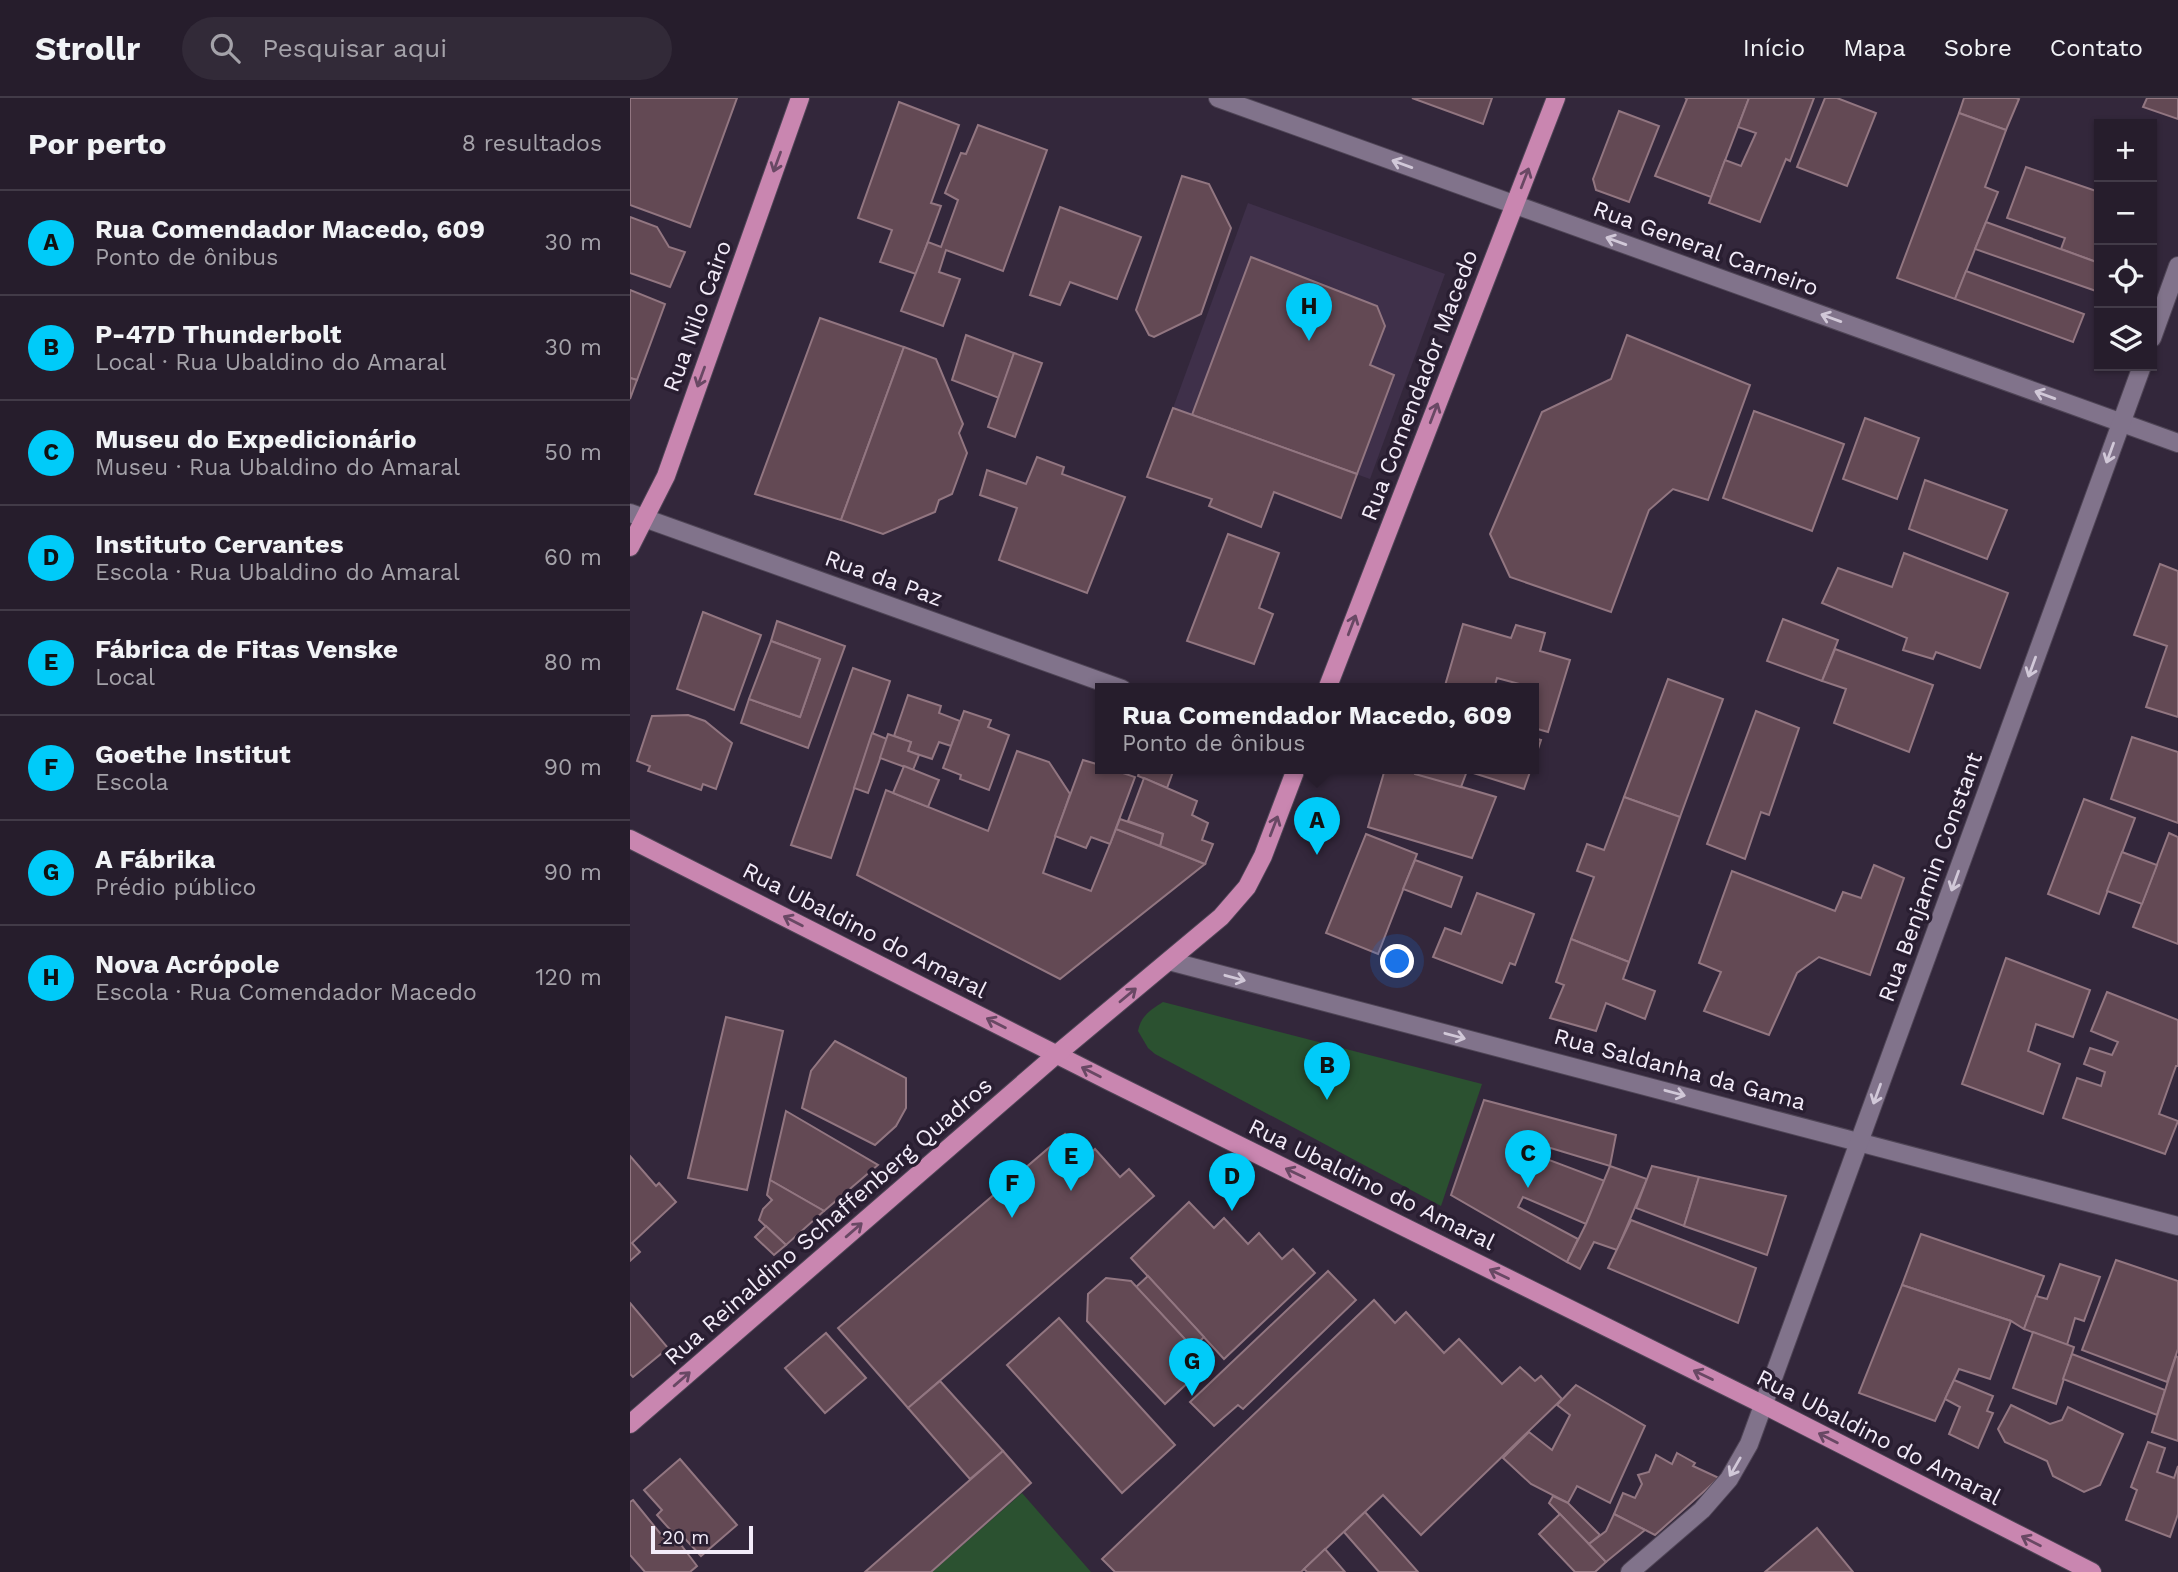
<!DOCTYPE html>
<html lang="pt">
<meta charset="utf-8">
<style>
body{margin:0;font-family:"Work Sans",sans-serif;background:#322a38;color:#f1f3f6}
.controls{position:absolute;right:21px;top:21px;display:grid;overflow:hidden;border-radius:0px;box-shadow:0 2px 5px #0004}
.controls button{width:63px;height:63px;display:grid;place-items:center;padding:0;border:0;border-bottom:2px solid #423b48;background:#261d2c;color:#f1f3f6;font:35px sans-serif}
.scale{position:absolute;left:21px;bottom:18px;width:102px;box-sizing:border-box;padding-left:7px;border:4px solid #f3ecf9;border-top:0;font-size:19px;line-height:24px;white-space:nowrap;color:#f3ecf9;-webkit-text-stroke:5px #291e31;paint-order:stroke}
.you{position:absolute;left:768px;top:864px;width:24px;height:24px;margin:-18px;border:5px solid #fff;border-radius:50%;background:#1a73e8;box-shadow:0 0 0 10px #1a73e833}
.badge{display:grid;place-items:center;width:46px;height:46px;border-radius:50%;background:#00cbf9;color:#111;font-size:23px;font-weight:700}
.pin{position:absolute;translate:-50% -58px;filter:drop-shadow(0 2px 4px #0008)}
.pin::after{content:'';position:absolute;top:37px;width:24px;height:21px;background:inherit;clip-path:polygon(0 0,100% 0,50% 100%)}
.popup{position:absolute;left:465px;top:585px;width:444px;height:91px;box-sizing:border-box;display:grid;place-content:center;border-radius:0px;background:#261d2c;filter:drop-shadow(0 2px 5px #0005);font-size:23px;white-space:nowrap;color:#a4a2a9}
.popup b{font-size:26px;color:#f1f3f6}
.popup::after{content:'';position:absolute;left:50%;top:100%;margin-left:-14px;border:14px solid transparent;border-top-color:#261d2c}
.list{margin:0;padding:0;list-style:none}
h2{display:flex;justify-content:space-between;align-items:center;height:91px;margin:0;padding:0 28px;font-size:30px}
h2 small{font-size:23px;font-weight:400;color:#a4a2a9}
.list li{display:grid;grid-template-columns:46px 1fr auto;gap:21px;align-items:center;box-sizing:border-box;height:105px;padding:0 28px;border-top:2px solid #423b48}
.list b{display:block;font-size:26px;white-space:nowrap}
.list p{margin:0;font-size:23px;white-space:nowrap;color:#a4a2a9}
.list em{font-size:23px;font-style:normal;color:#a4a2a9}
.icon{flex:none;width:38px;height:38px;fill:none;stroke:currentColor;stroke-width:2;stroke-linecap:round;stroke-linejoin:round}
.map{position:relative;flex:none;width:1548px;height:1474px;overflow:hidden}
header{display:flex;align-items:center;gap:42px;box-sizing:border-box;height:98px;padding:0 35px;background:#261d2c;border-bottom:2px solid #423b48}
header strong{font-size:33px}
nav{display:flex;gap:38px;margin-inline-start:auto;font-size:24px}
.search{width:490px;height:63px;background:#322a38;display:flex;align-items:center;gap:18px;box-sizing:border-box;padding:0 24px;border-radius:38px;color:#a4a2a9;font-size:26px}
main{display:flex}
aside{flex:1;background:#261d2c}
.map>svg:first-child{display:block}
</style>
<header>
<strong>Strollr</strong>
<div class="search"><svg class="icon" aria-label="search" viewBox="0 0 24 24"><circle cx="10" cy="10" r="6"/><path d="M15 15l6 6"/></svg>Pesquisar aqui</div>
<nav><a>Início</a><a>Mapa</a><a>Sobre</a><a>Contato</a></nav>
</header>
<main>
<aside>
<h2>Por perto<small>8 resultados</small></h2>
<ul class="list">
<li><span class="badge">A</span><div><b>Rua Comendador Macedo, 609</b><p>Ponto de ônibus</p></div><em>30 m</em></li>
<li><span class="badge">B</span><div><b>P-47D Thunderbolt</b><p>Local · Rua Ubaldino do Amaral</p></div><em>30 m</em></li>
<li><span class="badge">C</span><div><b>Museu do Expedicionário</b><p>Museu · Rua Ubaldino do Amaral</p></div><em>50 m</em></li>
<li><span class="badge">D</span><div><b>Instituto Cervantes</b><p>Escola · Rua Ubaldino do Amaral</p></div><em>60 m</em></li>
<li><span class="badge">E</span><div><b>Fábrica de Fitas Venske</b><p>Local</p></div><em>80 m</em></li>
<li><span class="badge">F</span><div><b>Goethe Institut</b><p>Escola</p></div><em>90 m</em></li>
<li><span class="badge">G</span><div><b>A Fábrika</b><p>Prédio público</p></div><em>90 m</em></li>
<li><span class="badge">H</span><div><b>Nova Acrópole</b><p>Escola · Rua Comendador Macedo</p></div><em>120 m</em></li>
</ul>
</aside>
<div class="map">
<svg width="1548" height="1474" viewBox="0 0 1548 1474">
<rect width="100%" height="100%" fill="#33273b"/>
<path fill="#3f304a" d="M618,105L815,176L740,381L543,310Z"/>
<g fill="#2b5130">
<path d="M533,904L852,986L811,1108L525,956L518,950L508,933C511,918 520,912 533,904Z"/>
<path d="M392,1395L461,1474H302Z"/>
</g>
<g fill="#634954" stroke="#927681" stroke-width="2">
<path d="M0,0H107L60,129L0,107Z"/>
<path d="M782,0H862L853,26Z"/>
<path d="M1055,0H1119L1081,99L1025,78L1057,1Z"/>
<path d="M1119,0H1184L1160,63L1156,61L1130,124L1079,105L1095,62L1111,68L1126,35L1108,29Z"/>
<path d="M1195,0H1207L1246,15L1217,88L1167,69Z"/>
<path d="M1334,0H1386L1389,1L1376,32L1329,15Z"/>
<path d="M1517,0H1548V21L1513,9Z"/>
<path d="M269,4L329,27L301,105L311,108L286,176L250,164L262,132L228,120Z"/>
<path d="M989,13L1029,28L999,104L966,92L963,81Z"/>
<path d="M1329,15L1376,32L1355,89L1368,94L1325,201L1267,180Z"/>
<path d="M348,27L417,52L373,173L316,152L309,174L330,181L313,228L271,213L298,144L311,149L328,102L315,95L331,55L336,56Z"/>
<path d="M1396,69L1469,94V165L1431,151L1435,140L1377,120Z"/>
<path d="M552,78L579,86L601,130L571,216L524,239L519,237L506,212Z"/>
<path d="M430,109L511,139L487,201L440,184L430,207L400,197Z"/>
<path d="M0,119L27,129L39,149L55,154L40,189L0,175Z"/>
<path d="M1356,124L1469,165V194L1345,151Z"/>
<path d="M621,159L747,208L755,228L740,267L764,277L727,376L562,317Z"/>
<path d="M1336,173L1454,216L1443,244L1325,201Z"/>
<path d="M0,192L35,206L7,282L0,280Z"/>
<path d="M190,220L274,249L211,422L125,396Z"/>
<path d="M336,237L384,255L369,300L322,282Z"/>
<path d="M997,237L1120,287L1078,402L1043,391L1019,412L981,514L880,479L860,436L912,314L981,281Z"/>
<path d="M274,249L306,261L333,326L329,335L337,355L322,396L309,402L305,414L253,436L211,422Z"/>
<path d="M384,255L412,265L385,339L358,329Z"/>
<path d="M0,280L7,282L0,301Z"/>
<path d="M543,310L727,376L711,420L644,394L631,429L579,408L582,401L517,379Z"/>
<path d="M1124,313L1214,346L1182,433L1093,400Z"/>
<path d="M1235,320L1289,340L1267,401L1213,381Z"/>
<path d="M407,359L434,369L432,376L495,399L457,495L369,462L387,410L350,397L357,372L396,386Z"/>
<path d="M1295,382L1377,412L1357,461L1279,431Z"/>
<path d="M598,436L649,455L629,510L643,516L624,566L557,543Z"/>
<path d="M1274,455L1378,495L1350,570L1306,554L1303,561L1273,552L1277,540L1192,505L1208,470L1262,489Z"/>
<path d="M1530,466L1548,473V619L1516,609L1537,548L1504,537Z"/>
<path d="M73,514L131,537L104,612L47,591Z"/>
<path d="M1153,521L1208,542L1192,583L1137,563Z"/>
<path d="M147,523L215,548L178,650L111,625L119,601L170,619L190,561L141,543Z"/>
<path d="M833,526L881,540L886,527L915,535L910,553L940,562L918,634L904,630V591H892L893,587L867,580L864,591H814Z"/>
<path d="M141,543L190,561L170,619L119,601Z"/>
<path d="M1205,551L1303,587L1279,654L1204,625L1216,591L1192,583Z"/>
<path d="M223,570L260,583L201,760L161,747Z"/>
<path d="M1038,581L1093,601L1050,719L994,699Z"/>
<path d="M278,597L311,608L309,615L330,623L321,648L309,644L302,661L278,653L281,644L264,638Z"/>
<path d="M334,613L361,622L358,629L379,637L359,692L330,681L331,677L313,670Z"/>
<path d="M1126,613L1169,630L1139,717L1131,714L1115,761L1077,746Z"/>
<path d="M58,617L75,623L102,645L86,691L73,686L71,692L18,673L20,668L7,663L22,618Z"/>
<path d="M242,635L257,641L238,695L224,690Z"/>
<path d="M258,636L281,644L278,653L289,657L283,672L250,660Z"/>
<path d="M1502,639L1548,654V725L1481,701Z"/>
<path d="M904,640L911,642L904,663Z"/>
<path d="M387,653L419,664L440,696L413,775L461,793L486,731L575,766L430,881L227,777L256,692L358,733Z"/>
<path d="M453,662L470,667V671H481L505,679L480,746L461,739L456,750L425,738Z"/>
<path d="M274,668L309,682L298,709L263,695Z"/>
<path d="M510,671H544L537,690L508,678Z"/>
<path d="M755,671H771L866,699L842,760L738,729Z"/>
<path d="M786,671H901L894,691L837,673L831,689L785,676Z"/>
<path d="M514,680L567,703L562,717L578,725L572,742L583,746L575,766L530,748L533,736L498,723Z"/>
<path d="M994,699L1050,719L999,864L941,841L964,779L947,773L957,746L974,752Z"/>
<path d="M1454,701L1505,720L1469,816L1418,796Z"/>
<path d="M490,721L533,736L530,748L486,731Z"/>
<path d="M1539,735L1548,739V846L1503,829Z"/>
<path d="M736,736L787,756L748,856L696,835Z"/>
<path d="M1492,754L1527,767L1512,806L1477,793Z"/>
<path d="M785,762L832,779L821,809L773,791Z"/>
<path d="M1244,767L1274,780L1240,877L1189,859L1167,875L1139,937L1074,913L1091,874L1069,865L1102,773L1205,813L1213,794L1231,800Z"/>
<path d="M847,795L904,816L885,867L880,865L872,885L803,859L815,830L831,836Z"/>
<path d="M941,841L999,864L993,881L1025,893L1015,921L976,905L966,933L920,920L934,887L926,884Z"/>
<path d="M1376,860L1460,892L1443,939L1406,926L1398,953L1430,966L1413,1016L1332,986Z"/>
<path d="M1477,894L1548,922V968H1546L1529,1016L1548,1023L1535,1056L1433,1020L1447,980L1471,988L1475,974L1454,966L1460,950L1482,957L1488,944L1461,933Z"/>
<path d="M96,919L153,933L117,1092L58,1080Z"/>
<path d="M205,943L276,980V1010L266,1028L245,1047L172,1010L181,973Z"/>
<path d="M854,1002L986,1037L980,1068L914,1048L911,1059L975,1083L956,1126L893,1099L888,1109L948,1141L937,1164L821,1097Z"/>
<path d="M156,1013L248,1067L194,1113L140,1082Z"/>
<path d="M435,1036L455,1060L465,1051L490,1079L499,1071L524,1098L278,1310L208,1230Z"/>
<path d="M0,1058L26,1088L29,1085L46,1104L2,1145L10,1154L0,1163Z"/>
<path d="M980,1068L1017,1081L987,1152L964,1144L950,1171L937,1164L956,1126Z"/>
<path d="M1022,1068L1069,1079L1054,1128L1006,1110Z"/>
<path d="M1069,1079L1156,1098L1137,1157L1054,1128Z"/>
<path d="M140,1082L194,1113L156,1147L129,1122L133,1111L142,1102L137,1097Z"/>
<path d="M559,1104L584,1130L594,1120L618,1146L629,1135L652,1161L663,1151L685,1175L594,1261L501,1160Z"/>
<path d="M1001,1122L1126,1170L1108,1225L978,1170Z"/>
<path d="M136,1128L156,1147L144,1157L125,1139Z"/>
<path d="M1291,1136L1414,1178L1394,1231L1381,1223L1272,1187Z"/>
<path d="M1486,1162L1548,1183V1251L1537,1284L1452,1252Z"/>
<path d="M1430,1166L1470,1179L1454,1223L1445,1220L1437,1247L1394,1231L1406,1198L1417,1201Z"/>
<path d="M698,1173L726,1202L613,1311L608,1307L584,1328L560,1304Z"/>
<path d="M518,1178L574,1239L563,1250L506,1189Z"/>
<path d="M476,1180L501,1183L578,1266L535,1306L457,1223L458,1196Z"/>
<path d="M1272,1187L1381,1223L1360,1281L1329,1271L1305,1323L1229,1295Z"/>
<path d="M744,1202L765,1225L776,1214L814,1255L829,1241L872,1286L890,1269L905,1283L911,1278L932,1301L791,1437L753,1397L671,1474H485L472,1461Z"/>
<path d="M0,1205L38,1250L3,1279L0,1276Z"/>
<path d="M429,1220L545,1347L492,1395L377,1267Z"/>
<path d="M1403,1234L1444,1249L1426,1306L1383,1290Z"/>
<path d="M196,1235L236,1280L195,1315L155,1270Z"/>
<path d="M1442,1256L1535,1292L1527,1317L1433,1281Z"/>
<path d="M1546,1258L1548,1259V1343L1522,1334Z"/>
<path d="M1324,1282L1363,1298L1357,1313L1363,1315L1348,1350L1319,1336L1330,1309L1315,1301Z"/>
<path d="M310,1283L373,1353L340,1381L278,1310Z"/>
<path d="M946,1287L1015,1328L980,1405L947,1388L938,1405L901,1386L873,1360L899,1334L922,1352L940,1317L927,1307Z"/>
<path d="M1381,1307L1420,1326L1432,1322L1438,1309L1493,1336L1470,1387L1454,1394L1423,1378L1417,1363L1375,1344L1368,1331Z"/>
<path d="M1518,1344L1535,1350L1527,1374L1544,1380L1548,1368V1416L1540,1439L1496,1422L1507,1392L1501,1389Z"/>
<path d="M373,1353L401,1385L301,1474H235Z"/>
<path d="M1047,1355L1065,1365L1063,1368L1089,1380L1025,1437L984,1416L993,1395L1005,1400L1012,1386L1008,1377L1019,1374L1026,1357L1042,1366Z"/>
<path d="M50,1361L107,1427L71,1458L47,1432L43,1435L27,1417L32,1412L14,1392Z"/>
<path d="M923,1398L938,1405L970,1437L959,1446L919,1405Z"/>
<path d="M3,1402L38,1445L45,1439L67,1468L60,1474H15L0,1457V1404Z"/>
<path d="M735,1414L788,1474H749L714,1434Z"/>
<path d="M930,1416L976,1464L965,1474H945L909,1436Z"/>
<path d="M984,1416L1015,1432L976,1464L959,1446L976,1433Z"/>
<path d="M1187,1430L1223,1474H1135Z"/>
<path d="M695,1451L715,1474H677L674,1471Z"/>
</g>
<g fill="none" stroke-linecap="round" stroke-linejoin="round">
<defs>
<g id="minor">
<path d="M588,0L1548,345"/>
<path d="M1522,240L1548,168"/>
<path d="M0,415L492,591"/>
<path d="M539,863L1548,1128"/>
<path d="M1000,1474L1072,1412L1099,1381L1119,1346L1512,268"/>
</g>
<g id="major">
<path d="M0,449L36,378L170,0"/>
<path d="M697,591L926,0"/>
<path d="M0,741L479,983L1134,1307L1462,1474"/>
<path d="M0,1326L427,956L591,819L617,789L633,758L666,671"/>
</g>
</defs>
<use href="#minor" stroke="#4f4556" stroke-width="20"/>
<use href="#major" stroke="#4f4556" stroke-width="20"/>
<use href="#minor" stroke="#81738b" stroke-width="18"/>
<use href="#major" stroke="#c986b0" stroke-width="18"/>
</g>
<defs><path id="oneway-shaft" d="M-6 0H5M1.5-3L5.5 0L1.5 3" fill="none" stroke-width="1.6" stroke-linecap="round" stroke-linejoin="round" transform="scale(1.75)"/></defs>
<g stroke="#694864">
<use href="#oneway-shaft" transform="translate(147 64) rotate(110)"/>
<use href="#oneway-shaft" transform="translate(895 80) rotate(-69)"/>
<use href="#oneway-shaft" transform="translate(71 279) rotate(110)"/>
<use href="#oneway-shaft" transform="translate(804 315) rotate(-69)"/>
<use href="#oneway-shaft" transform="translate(722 527) rotate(-69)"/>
<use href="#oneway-shaft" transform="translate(644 728) rotate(-69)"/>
<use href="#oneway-shaft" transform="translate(163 823) rotate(-153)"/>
<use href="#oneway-shaft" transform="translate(498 897) rotate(-40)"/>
<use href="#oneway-shaft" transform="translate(366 925) rotate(-153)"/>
<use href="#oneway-shaft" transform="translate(461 974) rotate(-153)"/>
<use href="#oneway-shaft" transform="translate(665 1075) rotate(-154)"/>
<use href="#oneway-shaft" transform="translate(224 1132) rotate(-41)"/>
<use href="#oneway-shaft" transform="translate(869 1176) rotate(-154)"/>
<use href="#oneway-shaft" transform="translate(1073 1277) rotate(-154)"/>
<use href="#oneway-shaft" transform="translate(52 1281) rotate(-41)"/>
<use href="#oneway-shaft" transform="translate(1198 1340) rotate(-153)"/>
<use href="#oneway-shaft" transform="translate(1401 1443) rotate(-153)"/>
</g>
<g stroke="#d1c8d8">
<use href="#oneway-shaft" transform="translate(772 66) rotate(-160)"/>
<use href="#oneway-shaft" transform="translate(986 143) rotate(-160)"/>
<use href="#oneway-shaft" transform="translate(1201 220) rotate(-160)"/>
<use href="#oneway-shaft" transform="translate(1415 297) rotate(-160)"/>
<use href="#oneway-shaft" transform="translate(1480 355) rotate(110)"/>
<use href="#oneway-shaft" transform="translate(1402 569) rotate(110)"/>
<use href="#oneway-shaft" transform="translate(1325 783) rotate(110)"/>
<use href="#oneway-shaft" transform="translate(605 880) rotate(15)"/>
<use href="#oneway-shaft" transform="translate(825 938) rotate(15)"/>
<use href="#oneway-shaft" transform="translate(1045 995) rotate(15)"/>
<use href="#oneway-shaft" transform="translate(1247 996) rotate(110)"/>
<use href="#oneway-shaft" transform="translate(1105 1369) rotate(120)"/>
</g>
<g text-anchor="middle" stroke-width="7" stroke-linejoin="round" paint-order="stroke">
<g font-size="23" fill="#f3ecf9" stroke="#291e31">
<text transform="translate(1076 150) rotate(20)" y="8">Rua General Carneiro</text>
<text transform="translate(67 218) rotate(-70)" y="8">Rua Nilo Cairo</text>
<text transform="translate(789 287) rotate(-69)" y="8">Rua Comendador Macedo</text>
<text transform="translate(254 480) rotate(20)" y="8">Rua da Paz</text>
<text transform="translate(1300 779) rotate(-70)" y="8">Rua Benjamin Constant</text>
<text transform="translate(235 832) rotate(27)" y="8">Rua Ubaldino do Amaral</text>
<text transform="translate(1050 971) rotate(15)" y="8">Rua Saldanha da Gama</text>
<text transform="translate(742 1086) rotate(26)" y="8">Rua Ubaldino do Amaral</text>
<text transform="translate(198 1123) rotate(-41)" y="8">Rua Reinaldino Schaffenberg Quadros</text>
<text transform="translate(1249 1339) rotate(27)" y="8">Rua Ubaldino do Amaral</text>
</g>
</g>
</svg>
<div class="controls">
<button>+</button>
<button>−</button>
<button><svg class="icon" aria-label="locate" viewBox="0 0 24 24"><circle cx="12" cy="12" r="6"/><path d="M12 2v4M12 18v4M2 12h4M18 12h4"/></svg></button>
<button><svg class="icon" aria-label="layers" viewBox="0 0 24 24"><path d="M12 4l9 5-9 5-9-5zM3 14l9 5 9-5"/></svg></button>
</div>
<div class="scale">20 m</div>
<div class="you"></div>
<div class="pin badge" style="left:687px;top:757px">A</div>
<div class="popup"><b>Rua Comendador Macedo, 609</b>Ponto de ônibus</div>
<div class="pin badge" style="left:697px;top:1002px">B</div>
<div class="pin badge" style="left:898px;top:1090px">C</div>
<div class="pin badge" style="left:602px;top:1113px">D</div>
<div class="pin badge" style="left:441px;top:1093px">E</div>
<div class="pin badge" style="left:382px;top:1120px">F</div>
<div class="pin badge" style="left:562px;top:1298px">G</div>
<div class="pin badge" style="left:679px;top:243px">H</div>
</div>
</main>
